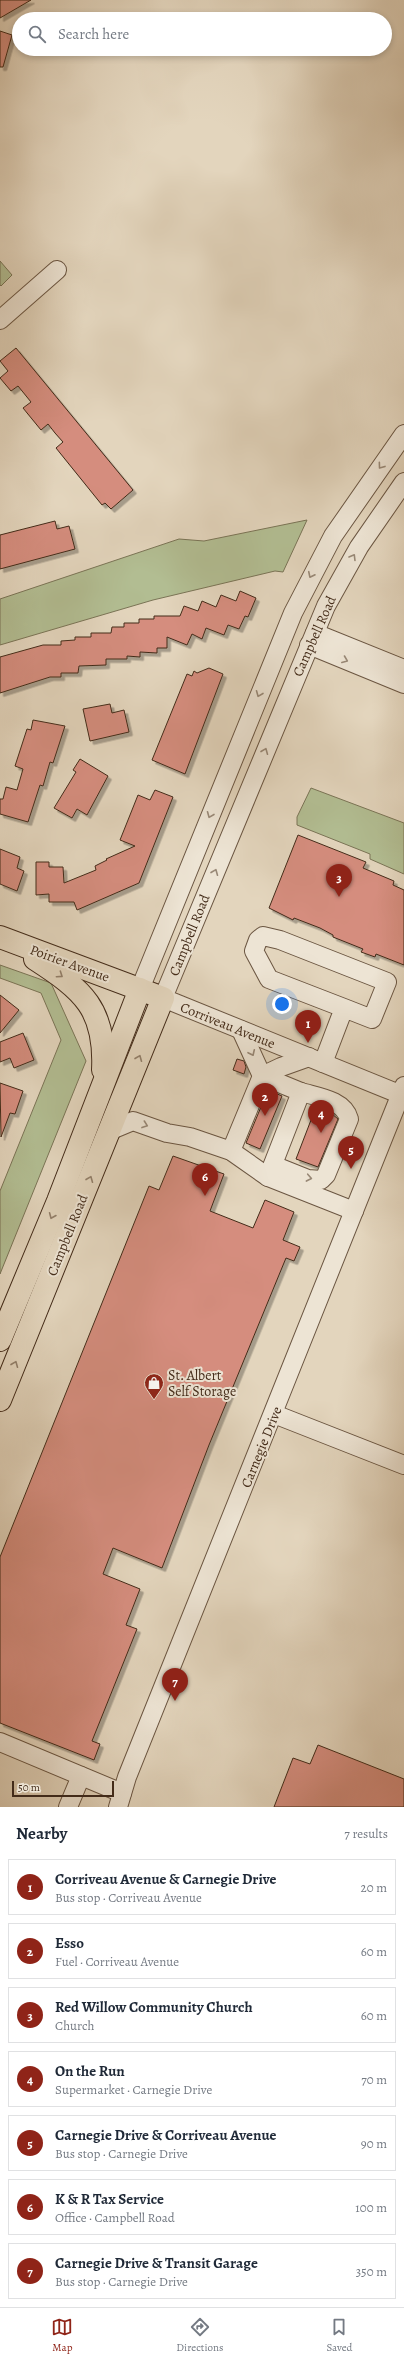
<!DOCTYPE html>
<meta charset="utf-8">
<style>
body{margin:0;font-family:Alegreya,serif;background:#f2f2f3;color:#1f2937}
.scale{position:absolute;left:12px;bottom:10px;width:102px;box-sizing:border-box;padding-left:4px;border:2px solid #432b19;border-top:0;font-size:11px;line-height:14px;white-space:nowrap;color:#432b19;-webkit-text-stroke:3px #ede4d4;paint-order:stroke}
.you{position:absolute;left:282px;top:1004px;width:14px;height:14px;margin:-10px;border:3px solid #fff;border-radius:50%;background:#1a73e8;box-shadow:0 0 0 6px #1a73e833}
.badge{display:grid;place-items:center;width:26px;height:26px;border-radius:50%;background:#8f2418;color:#fff;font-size:13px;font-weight:700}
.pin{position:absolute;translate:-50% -33px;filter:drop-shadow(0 1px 2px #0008)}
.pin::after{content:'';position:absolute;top:21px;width:14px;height:12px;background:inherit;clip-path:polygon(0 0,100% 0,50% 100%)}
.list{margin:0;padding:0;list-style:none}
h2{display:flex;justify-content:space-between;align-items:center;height:52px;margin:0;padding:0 16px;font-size:17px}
h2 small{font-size:13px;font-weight:400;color:#747a83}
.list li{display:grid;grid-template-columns:26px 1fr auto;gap:12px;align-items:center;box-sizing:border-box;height:56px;margin:0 8px 8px;padding:0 8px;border:1px solid #e0e1e3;border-radius:0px}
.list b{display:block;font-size:15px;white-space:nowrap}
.list p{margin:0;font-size:13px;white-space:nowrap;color:#747a83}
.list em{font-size:13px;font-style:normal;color:#747a83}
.icon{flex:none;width:22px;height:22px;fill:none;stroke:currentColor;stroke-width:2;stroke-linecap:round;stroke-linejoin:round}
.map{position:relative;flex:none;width:404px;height:1807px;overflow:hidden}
.search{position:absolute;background:#fff;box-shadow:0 2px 6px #0003;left:12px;right:12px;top:12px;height:44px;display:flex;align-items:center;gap:10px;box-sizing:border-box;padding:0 14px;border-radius:22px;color:#747a83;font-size:15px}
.sheet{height:500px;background:#fff}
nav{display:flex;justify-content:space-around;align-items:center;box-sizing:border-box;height:56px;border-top:1px solid #e0e1e3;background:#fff;font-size:11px;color:#747a83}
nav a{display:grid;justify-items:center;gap:2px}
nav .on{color:#8f2418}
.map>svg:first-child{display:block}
</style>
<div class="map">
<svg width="404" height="1807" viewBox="0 0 404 1807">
<defs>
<filter id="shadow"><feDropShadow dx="3.5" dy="3.5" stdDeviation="0" flood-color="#0004"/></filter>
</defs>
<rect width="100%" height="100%" fill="#e3d5bd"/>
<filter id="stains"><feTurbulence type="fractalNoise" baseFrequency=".005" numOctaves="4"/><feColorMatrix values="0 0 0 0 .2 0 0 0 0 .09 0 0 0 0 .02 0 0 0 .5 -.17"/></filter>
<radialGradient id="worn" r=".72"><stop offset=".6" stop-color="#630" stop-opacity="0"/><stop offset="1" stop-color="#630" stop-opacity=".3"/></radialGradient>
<g fill="#b2bd92" stroke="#7a7456">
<path d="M0,261L12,275L1,286L0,285Z"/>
<path d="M307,520L283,572L275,571L153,600L0,645V599L179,539L204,541Z"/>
<path d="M311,788L404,823V874L370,859V854L297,825V817Z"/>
<path d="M0,965L51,983L86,1061L0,1274V1191L61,1040L41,993L0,978Z"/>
</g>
<g fill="#d58d7e" stroke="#432b19" filter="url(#shadow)">
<path d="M0,0H31L0,18Z"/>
<path d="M0,31L12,35L3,67H0Z"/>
<path d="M16,348L133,490L111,509L105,503L102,505L56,448L63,442L55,433L48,424L41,430L23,408L31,402L18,386L11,391L0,378L8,371L0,361Z"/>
<path d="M55,521L57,529L69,526L75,549L0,569V535Z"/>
<path d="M240,591L256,598L248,617L245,616L239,629L228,625L224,635L206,628L202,639L192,634L187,645L167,637V648H157V653L140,652V657L127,656V659H106V665L79,666L78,673H61V677H50L0,693V657L43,645H61V641L75,640V637H91V633H111L112,627H124V623H139V619H154V616H180L184,606L198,611L202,601L216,607L221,595L236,601Z"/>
<path d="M209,668L223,674L185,774L152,760L187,674L192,676L194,671L197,673Z"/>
<path d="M110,704L112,713L124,710L129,732L90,741L83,709Z"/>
<path d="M33,720L65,726L53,763L50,762L43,786L40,785L28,822L0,814V799H3L6,787L17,790L23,769L15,766L27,729L31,730Z"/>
<path d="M80,759L108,776L87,815L77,809L72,818L54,808L76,772L73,770Z"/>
<path d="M155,790L173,797L139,883L77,910L74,902H49V894L36,895V862H49V867H63L64,883L96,870L95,866L107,860L106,859L135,846L120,840L138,795L150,800Z"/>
<path d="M298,835L366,862L363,868L394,881L393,885L404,890V965L376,954L375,957L361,952L363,949L333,937V935L320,928L294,918L293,920L269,908Z"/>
<path d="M0,849L20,857L17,868L24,871L17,891L0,884Z"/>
<path d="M0,995L19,1010L0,1033Z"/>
<path d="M23,1033L34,1060L14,1068L10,1058L0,1062V1042Z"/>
<path d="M237,1059L244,1061L246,1067L244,1074L233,1070Z"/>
<path d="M0,1083L23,1091L15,1114L10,1113L1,1137Z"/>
<path d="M268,1090L282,1096L260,1149L246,1143Z"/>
<path d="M316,1107L331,1113L338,1119L318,1167L296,1159Z"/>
<path d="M173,1156L224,1174L210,1211L253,1228L265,1200L294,1212L283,1240L300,1247L294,1261L286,1258L209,1445L162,1568L113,1548L103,1574L140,1589L126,1625L137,1629L92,1741L100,1744L94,1760L0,1723V1557L149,1186L159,1190Z"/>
<path d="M318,1745L404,1779V1807H274L293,1758L310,1764Z"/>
</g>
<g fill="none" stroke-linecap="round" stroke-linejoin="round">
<defs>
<g id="minor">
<path d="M0,320L57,270"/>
<path d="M404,482L359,547L326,606L163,998L404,1096"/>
<path d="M315,633L404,669"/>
<path d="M309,645L404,684"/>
<path d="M140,989L293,613L333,536L404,434"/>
<path d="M241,1030L262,1076L301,1092L268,1177"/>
<path d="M323,1063L344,1008L269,979L254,951L258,940L263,936L280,940L387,982L372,1019L344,1008"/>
<path d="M109,1131L133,1121L167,1133L190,1137L231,1151L268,1177L354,1211"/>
<path d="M231,1151L262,1076L281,1067L309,1057"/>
<path d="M273,1165L308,1179L321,1180L326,1175L349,1119C344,1100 318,1097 301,1092"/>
<path d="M274,1414L404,1465"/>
<path d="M0,1742L122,1793"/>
<path d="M68,1807L81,1776"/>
<path d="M118,1807L127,1777L404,1086"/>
</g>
<g id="major">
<path d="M0,937L163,998L0,1400"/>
<path d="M35,959C83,990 106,1009 103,1070"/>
<path d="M0,1340L58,1201L140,989"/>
</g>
</defs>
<use href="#minor" stroke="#6b5642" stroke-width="20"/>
<use href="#major" stroke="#432b19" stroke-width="24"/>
<use href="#minor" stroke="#ede4d4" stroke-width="18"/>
<use href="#major" stroke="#e3d5bd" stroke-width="22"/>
</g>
<defs><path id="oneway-chevron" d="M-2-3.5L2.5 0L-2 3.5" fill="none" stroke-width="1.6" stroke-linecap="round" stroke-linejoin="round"/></defs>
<g stroke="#988876">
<use href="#oneway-chevron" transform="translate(381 466) rotate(126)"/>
<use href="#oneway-chevron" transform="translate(353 557) rotate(-59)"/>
<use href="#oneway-chevron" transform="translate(311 575) rotate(116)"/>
<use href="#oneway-chevron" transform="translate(345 660) rotate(22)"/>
<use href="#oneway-chevron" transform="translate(259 694) rotate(112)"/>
<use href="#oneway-chevron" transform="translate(265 751) rotate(-68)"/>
<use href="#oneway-chevron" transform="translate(210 815) rotate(112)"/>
<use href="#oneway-chevron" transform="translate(215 872) rotate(-68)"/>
<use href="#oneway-chevron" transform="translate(252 1053) rotate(65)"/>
<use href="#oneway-chevron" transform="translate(145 1125) rotate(20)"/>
<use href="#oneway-chevron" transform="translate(309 1178) rotate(11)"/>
</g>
<g stroke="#93806b">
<use href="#oneway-chevron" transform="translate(60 975) rotate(34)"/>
<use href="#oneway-chevron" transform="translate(139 1058) rotate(-68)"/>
<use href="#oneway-chevron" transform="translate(90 1179) rotate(-68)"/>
<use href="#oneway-chevron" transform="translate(52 1216) rotate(113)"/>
<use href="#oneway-chevron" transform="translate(15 1364) rotate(-68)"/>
</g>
<defs>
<symbol id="shop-pin" viewBox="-11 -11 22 30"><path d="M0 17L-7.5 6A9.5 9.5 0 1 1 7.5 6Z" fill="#8f2418" stroke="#ede4d4"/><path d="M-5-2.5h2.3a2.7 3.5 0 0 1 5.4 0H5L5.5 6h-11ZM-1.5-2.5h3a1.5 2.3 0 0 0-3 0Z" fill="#fff"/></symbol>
</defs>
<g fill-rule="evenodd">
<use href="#shop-pin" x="143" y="1372" width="22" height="30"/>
</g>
<g text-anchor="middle" stroke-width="4" stroke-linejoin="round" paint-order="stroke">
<g font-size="14" fill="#432b19" stroke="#ede4d4">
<text transform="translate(314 636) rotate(-66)" y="5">Campbell Road</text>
<text transform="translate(189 935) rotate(-68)" y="5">Campbell Road</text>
<text transform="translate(70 963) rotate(20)" y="5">Poirier Avenue</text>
<text transform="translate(228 1025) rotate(22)" y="5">Corriveau Avenue</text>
<text transform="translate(67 1235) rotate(-68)" y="5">Campbell Road</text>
<text transform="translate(261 1447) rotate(-68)" y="5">Carnegie Drive</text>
</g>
<g font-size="14" fill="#432b19" stroke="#ede4d4" text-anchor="start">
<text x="168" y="1380">St. Albert<tspan x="168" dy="16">Self Storage</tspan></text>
</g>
</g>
<rect width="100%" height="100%" filter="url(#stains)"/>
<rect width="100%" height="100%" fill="url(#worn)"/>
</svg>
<div class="scale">50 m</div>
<div class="you"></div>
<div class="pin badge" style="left:308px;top:1043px">1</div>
<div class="pin badge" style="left:265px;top:1116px">2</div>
<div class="pin badge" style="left:339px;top:897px">3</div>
<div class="pin badge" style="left:321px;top:1133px">4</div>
<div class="pin badge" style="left:351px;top:1169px">5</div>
<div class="pin badge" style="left:205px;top:1196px">6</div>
<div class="pin badge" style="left:175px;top:1701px">7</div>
<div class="search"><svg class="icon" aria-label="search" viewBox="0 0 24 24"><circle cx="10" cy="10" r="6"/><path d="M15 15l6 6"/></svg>Search here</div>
</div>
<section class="sheet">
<h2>Nearby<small>7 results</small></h2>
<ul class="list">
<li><span class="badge">1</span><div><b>Corriveau Avenue &amp; Carnegie Drive</b><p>Bus stop · Corriveau Avenue</p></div><em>20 m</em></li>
<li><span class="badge">2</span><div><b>Esso</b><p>Fuel · Corriveau Avenue</p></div><em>60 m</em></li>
<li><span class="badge">3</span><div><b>Red Willow Community Church</b><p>Church</p></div><em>60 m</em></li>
<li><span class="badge">4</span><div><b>On the Run</b><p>Supermarket · Carnegie Drive</p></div><em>70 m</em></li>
<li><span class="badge">5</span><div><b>Carnegie Drive &amp; Corriveau Avenue</b><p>Bus stop · Carnegie Drive</p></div><em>90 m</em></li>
<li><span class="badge">6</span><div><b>K &amp; R Tax Service</b><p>Office · Campbell Road</p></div><em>100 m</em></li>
<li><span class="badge">7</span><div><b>Carnegie Drive &amp; Transit Garage</b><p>Bus stop · Carnegie Drive</p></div><em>350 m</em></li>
</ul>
</section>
<nav>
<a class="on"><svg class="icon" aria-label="map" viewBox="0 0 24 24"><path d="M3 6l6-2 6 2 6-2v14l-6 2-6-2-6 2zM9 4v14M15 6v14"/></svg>Map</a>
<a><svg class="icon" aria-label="directions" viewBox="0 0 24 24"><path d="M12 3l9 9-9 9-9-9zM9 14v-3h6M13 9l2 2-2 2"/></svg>Directions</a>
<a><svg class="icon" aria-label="saved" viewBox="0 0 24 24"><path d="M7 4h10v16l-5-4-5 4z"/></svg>Saved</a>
</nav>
